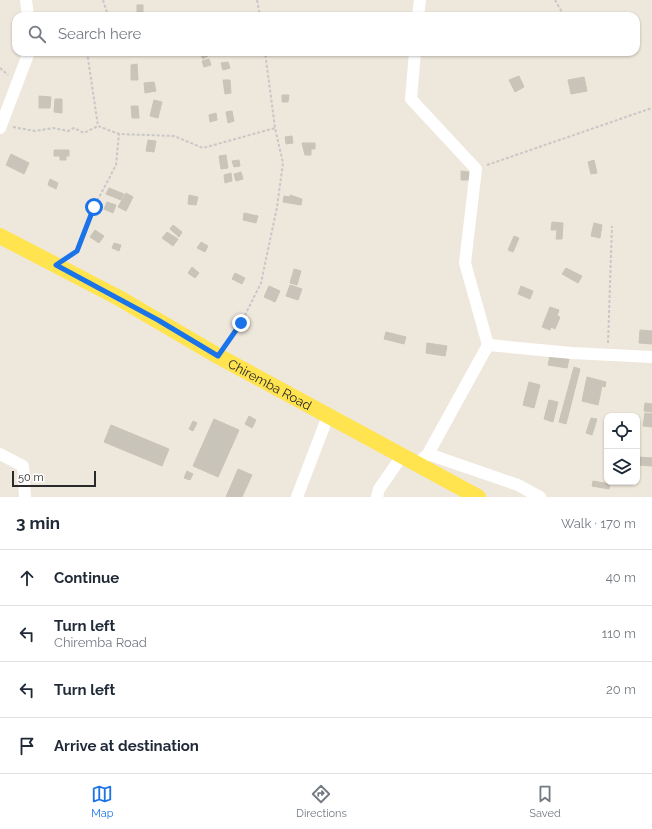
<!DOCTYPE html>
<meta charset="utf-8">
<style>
body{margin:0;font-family:Raleway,sans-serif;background:#f6f6f7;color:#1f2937}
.controls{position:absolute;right:12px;bottom:12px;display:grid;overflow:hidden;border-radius:8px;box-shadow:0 1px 3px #0004}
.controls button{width:36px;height:36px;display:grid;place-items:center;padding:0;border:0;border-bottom:1px solid #e0e1e3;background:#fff;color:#1f2937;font:20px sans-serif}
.scale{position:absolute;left:12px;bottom:10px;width:84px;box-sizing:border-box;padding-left:4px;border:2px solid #2a2a2a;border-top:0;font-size:11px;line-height:14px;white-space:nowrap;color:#2a2a2a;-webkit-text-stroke:3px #fff;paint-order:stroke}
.stop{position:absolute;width:12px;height:12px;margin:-9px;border:3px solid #1a73e8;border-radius:50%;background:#fff}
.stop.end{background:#1a73e8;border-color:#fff;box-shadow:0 1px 4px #0008}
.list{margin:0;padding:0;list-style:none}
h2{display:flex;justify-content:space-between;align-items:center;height:52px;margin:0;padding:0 16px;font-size:17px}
h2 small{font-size:13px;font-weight:400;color:#747a83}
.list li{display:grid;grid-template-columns:26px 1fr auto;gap:12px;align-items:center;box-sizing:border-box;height:56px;padding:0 16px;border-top:1px solid #e0e1e3}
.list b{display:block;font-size:15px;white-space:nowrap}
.list p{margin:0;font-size:13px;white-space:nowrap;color:#747a83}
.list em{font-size:13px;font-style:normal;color:#747a83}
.icon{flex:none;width:22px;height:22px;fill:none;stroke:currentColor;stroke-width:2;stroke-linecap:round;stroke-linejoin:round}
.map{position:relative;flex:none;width:652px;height:497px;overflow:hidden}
.search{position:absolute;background:#fff;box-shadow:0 1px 3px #0004;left:12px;right:12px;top:12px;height:44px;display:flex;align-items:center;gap:10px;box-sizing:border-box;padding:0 14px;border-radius:12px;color:#747a83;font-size:15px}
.sheet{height:276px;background:#fff}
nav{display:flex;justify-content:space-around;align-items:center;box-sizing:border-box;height:56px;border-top:1px solid #e0e1e3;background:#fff;font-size:11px;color:#747a83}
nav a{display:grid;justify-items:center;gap:2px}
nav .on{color:#1a73e8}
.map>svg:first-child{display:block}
</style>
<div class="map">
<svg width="652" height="497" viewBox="0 0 652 497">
<rect width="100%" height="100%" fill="#eee7db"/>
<g fill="#c9c4ba" stroke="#cac4b4">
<rect x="137" y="5" width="6" height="7"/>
<path d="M199,52H206L208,56L203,59Z"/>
<path d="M209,59L211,65L204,67L202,61Z"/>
<path d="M228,62L230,68L223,70L221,63Z"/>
<path d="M137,64L138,80H131V65Z"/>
<path d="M519,76L524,87L515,92L509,80Z"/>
<path d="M584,77L587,91L571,94L568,80Z"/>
<path d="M223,80H230L231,93L225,94Z"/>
<path d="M154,82L156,91L145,93L144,83Z"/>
<path d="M282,95H289L288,102H282Z"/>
<path d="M39,96L51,97L50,108H39Z"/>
<path d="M55,99H62V113L54,112Z"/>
<path d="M154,100L162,102L158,118L150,116Z"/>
<path d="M131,106H138L139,118H132Z"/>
<path d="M232,111L234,121L228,123L226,112Z"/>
<path d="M216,113L217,120L210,122L209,115Z"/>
<path d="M292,136L293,143L286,144L285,137Z"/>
<path d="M148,140L156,141L154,152L146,151Z"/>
<path d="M302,143H315V149H311V155H305Z"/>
<path d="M54,150H69V156H66V160H60V156H54Z"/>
<path d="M11,154L29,163L24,174L6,165Z"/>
<path d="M226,155L228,168L221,169L219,156Z"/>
<path d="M239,160L240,166L234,167L232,161Z"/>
<path d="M594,160L597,173L591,174L588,162Z"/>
<path d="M461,171L469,172V180H461Z"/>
<path d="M241,172L243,179L236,181L234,174Z"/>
<path d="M231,173L232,181L225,183L224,175Z"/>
<path d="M50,179L58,183L56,189L48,185Z"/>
<path d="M109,188L124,194L121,200L106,194Z"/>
<path d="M126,193L133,197L126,211L118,207Z"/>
<path d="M189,195L198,197L196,205L188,204Z"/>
<path d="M290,195L302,199L301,205L283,202L284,196L290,197Z"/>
<path d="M107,202L116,205L113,213L104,209Z"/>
<path d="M244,213L258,216L256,223L243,220Z"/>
<path d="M552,222L563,223L562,239H556L557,230H551Z"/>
<path d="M594,223L602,225L600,238L591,236Z"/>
<path d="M173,225L182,232L179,237L170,229Z"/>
<path d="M95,230L104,236L99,243L90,237Z"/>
<path d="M167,232L178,239L173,246L162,238Z"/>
<path d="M514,236L519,238L513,252L508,250Z"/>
<path d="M201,242L208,246L205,252L197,248Z"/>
<path d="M114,243L121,245L119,251L112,248Z"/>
<path d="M192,267L199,273L195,278L188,273Z"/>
<path d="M566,268L582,276L578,283L562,274Z"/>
<path d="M294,269L301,271L297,285L290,283Z"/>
<path d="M235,273L245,278L242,284L232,279Z"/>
<path d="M290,285L302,289L298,300L286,296Z"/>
<path d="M269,286L280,291L275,302L264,297Z"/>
<path d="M521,286L533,291L530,299L518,294Z"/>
<path d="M550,307L559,310L557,316L560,317L555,329L551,327L550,330L542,327Z"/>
<path d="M640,330L652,331V344L639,343Z"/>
<path d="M386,332L406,337L404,344L384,339Z"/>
<path d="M427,343L447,346L445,356L426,353Z"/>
<path d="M550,356L569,359L567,368L548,365Z"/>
<path d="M574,367L580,369L566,424L559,422Z"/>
<path d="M587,377L606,382L605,387L602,386L598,405L582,401Z"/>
<path d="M529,382L540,385L534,408L523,405Z"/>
<path d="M549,400L558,402L553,422L544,419Z"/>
<path d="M645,403L652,404V412L644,411Z"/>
<path d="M645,413L652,414V427L643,426Z"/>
<path d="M249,416L256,420L252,428L245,424Z"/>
<path d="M591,418L597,419L592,435L586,433Z"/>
<path d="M214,419L239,430L218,477L193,466Z"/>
<path d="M193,421L197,423L193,431L189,429Z"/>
<path d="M111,425L169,449L162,466L104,442Z"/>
<path d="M639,457L652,458V466L639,465Z"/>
<path d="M238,469L252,475L242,497H226Z"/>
<path d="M187,471L193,474L190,480L184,478Z"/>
<path d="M593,481L610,484L609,489L592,486Z"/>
</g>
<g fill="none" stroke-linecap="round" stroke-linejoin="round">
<g stroke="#c8c8c8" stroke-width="2" stroke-dasharray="3 2" stroke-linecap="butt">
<path d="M103,0L108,16"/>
<path d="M257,0L260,16"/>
<path d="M555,0L564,16"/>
<path d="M87,52L98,126L119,134L174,136L203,148L275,128"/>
<path d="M0,68L8,75"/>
<path d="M13,127L35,131L53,128L68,131L74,128L84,133L98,126"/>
<path d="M487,165L652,108"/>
<path d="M68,257L77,251L94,207L116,165L119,134"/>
<path d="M608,343L612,226"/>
<path d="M226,345L241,323L261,283L277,207L283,163L275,128L265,52"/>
</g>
<g stroke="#fff" stroke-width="12">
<path d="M26,0L28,16"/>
<path d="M418,16L420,0"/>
<path d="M415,52L411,99L476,169L465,263L488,345"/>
<path d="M0,128L29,52"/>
<path d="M0,454L23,466L25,497"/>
<path d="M428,454L518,485L540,497"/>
<path d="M418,463L428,454L488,345L572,353L652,357"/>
<path d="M297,497L328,416"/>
<path d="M377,497L379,489L402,456"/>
</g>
<path stroke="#ffe44f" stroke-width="16" id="s1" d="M0,236L119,298L218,356L478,497"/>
</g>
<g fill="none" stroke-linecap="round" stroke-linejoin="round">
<path stroke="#1a73e8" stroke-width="5" d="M94,207L77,251L56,265L158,320L218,356L241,323"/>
</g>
<g text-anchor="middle" stroke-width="3" stroke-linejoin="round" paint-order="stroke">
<g font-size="13" fill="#2a2a2a" stroke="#fff">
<text dy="5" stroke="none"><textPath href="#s1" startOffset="308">Chiremba Road</textPath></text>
</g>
</g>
</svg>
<div class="controls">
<button><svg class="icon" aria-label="locate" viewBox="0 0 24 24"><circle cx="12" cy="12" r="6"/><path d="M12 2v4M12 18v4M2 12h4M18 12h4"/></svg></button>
<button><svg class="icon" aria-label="layers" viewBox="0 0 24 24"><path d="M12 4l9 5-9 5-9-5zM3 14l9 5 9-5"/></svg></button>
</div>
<div class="scale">50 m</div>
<div class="stop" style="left:94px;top:207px"></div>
<div class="stop end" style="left:241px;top:323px"></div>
<div class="search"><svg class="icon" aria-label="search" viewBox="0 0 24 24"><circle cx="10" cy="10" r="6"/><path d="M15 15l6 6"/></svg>Search here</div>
</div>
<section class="sheet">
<h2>3 min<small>Walk · 170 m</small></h2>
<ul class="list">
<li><svg class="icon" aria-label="ahead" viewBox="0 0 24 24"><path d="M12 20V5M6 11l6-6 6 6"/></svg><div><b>Continue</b></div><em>40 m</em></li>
<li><svg class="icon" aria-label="left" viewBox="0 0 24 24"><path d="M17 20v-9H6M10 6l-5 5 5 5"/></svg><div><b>Turn left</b><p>Chiremba Road</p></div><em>110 m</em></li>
<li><svg class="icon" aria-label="left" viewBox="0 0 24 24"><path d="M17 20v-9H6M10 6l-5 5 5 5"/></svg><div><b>Turn left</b></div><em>20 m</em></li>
<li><svg class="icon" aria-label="arrive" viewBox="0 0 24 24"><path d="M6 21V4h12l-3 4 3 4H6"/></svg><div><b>Arrive at destination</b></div></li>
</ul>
</section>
<nav>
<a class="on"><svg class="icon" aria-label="map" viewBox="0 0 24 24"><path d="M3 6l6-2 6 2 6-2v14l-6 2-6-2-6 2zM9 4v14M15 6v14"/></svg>Map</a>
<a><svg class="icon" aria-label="directions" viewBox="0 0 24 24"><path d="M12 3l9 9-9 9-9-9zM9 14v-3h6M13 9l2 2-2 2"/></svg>Directions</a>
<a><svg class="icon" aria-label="saved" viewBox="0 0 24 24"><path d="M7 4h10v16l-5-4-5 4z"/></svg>Saved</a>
</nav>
